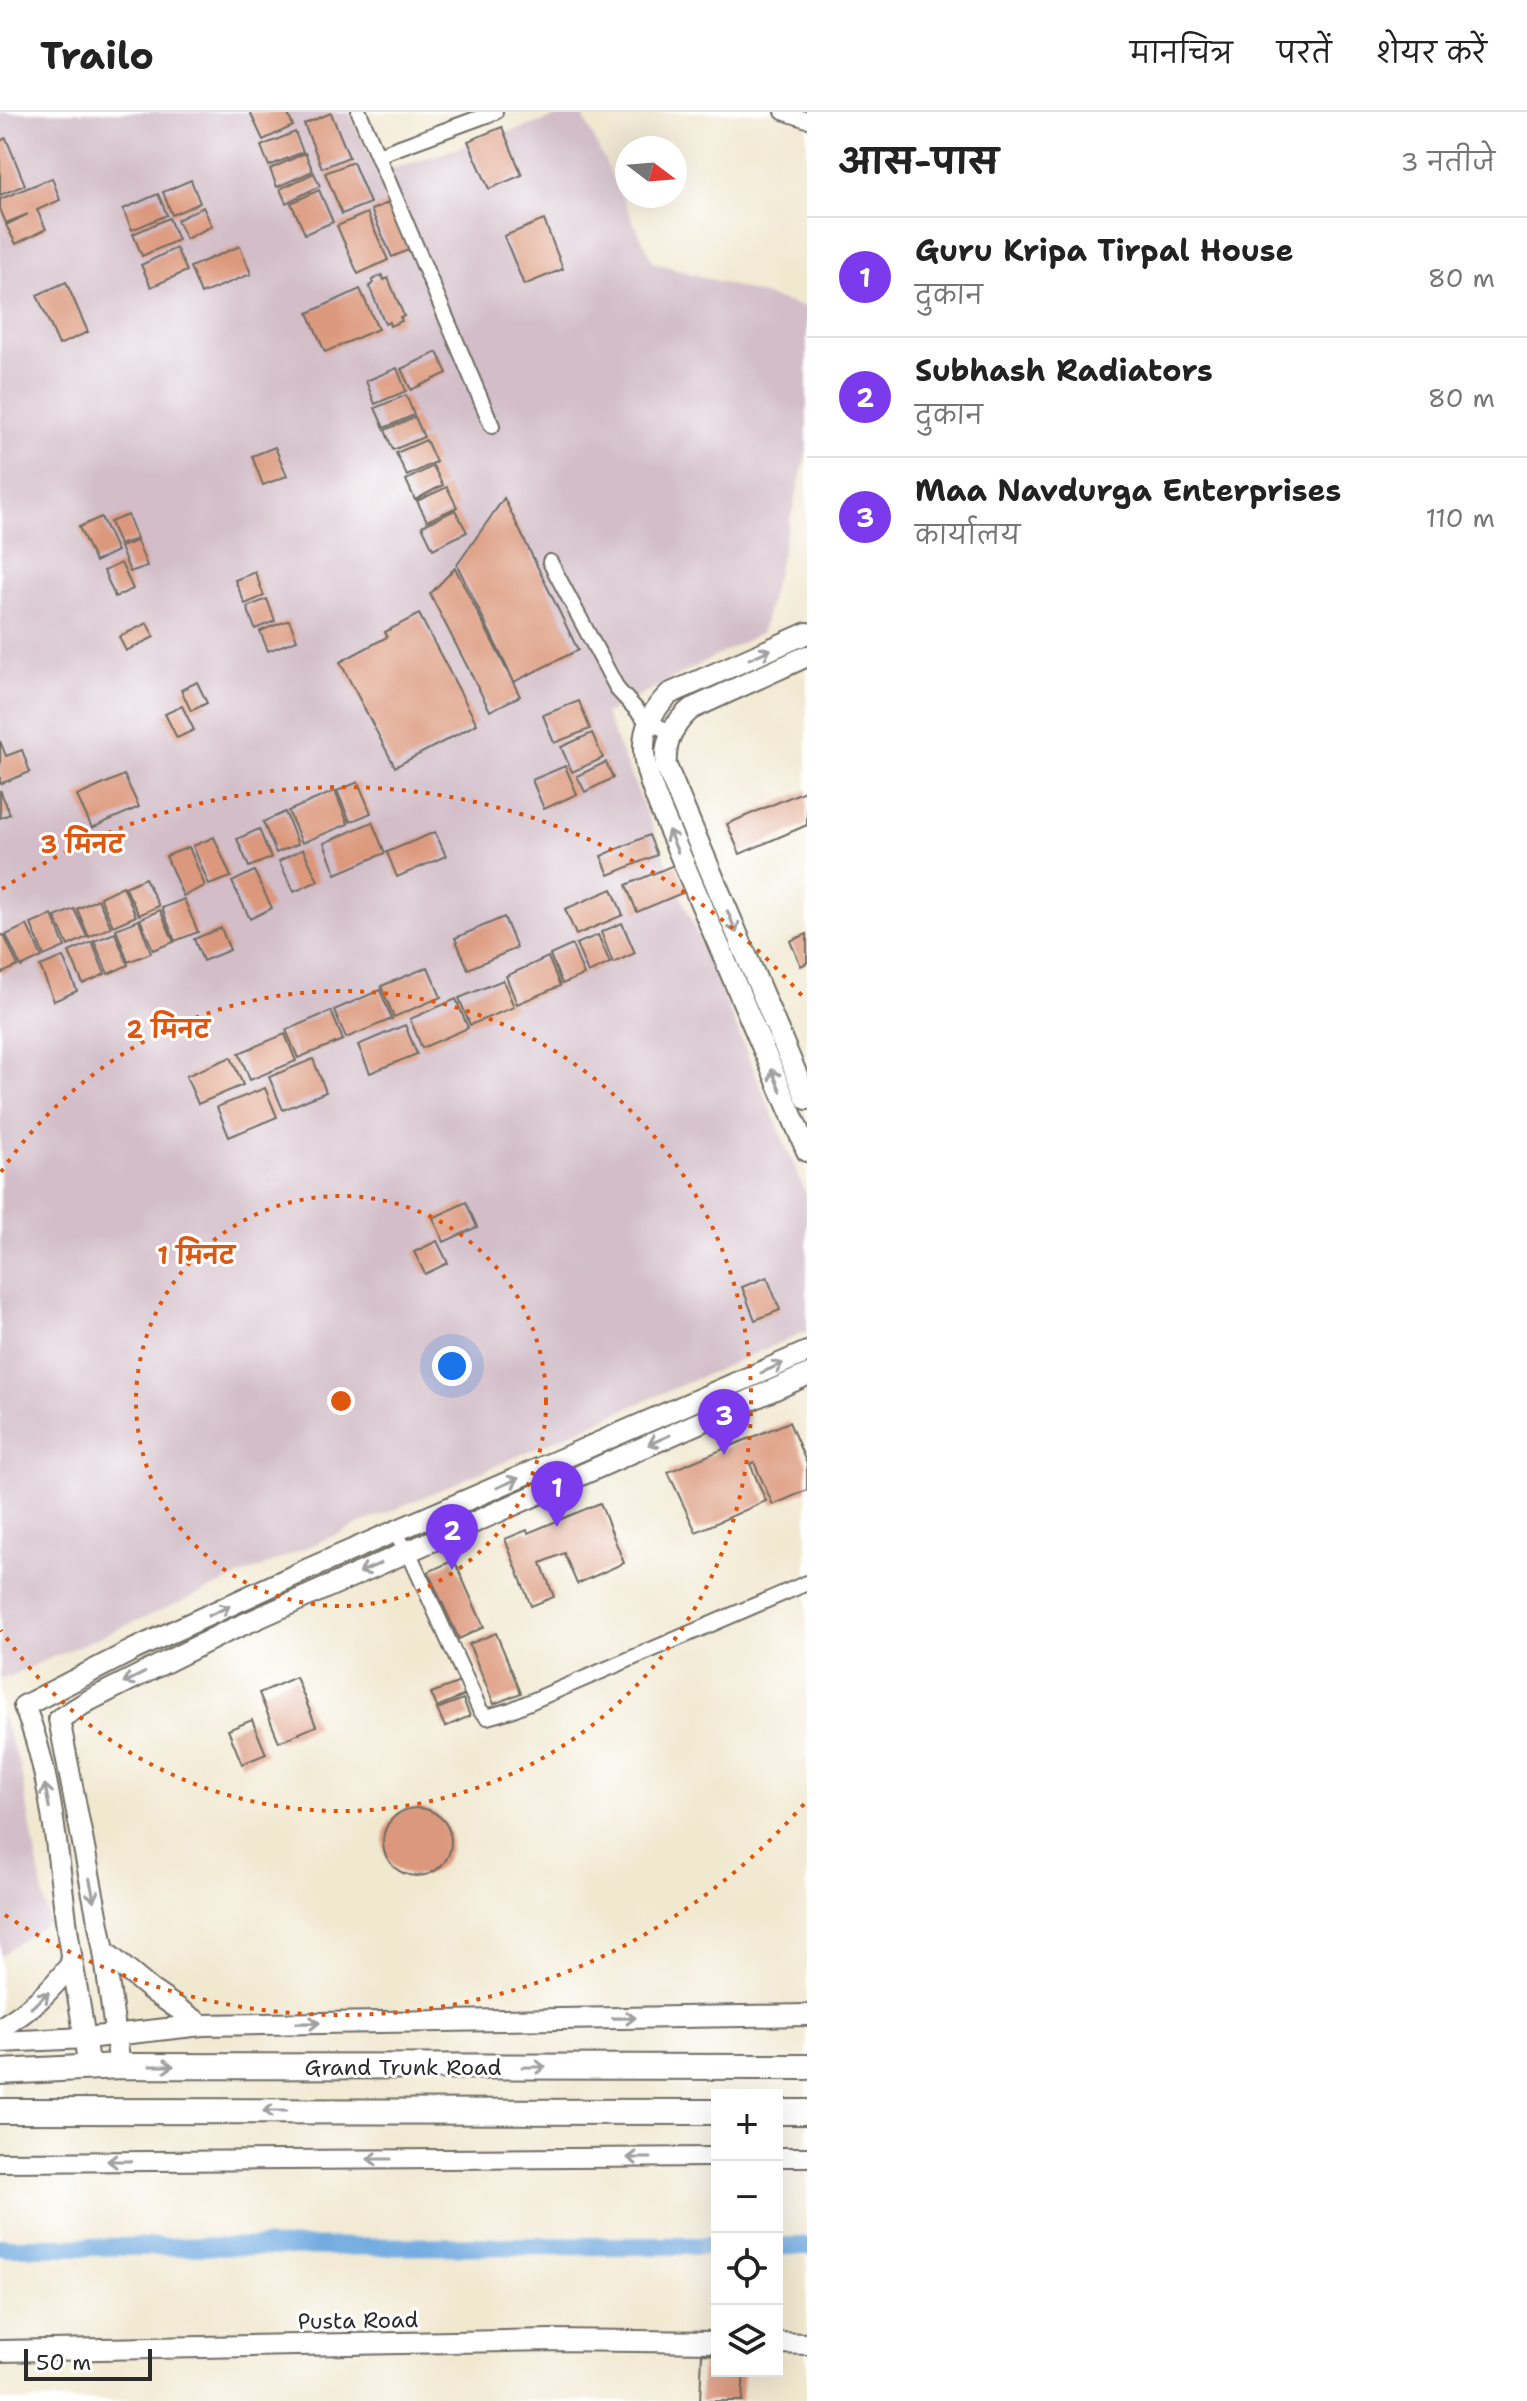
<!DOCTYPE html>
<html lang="hi">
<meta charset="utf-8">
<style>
body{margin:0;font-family:"Shantell Sans","Playpen Sans Deva",sans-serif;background:#f2f2f2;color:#222}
.controls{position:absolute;right:24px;bottom:24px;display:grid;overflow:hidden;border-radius:0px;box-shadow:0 8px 32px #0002}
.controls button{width:72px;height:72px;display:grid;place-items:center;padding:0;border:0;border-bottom:2px solid #e0e0e0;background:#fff;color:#222;font:40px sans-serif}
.compass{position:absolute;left:615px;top:24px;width:72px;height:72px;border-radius:50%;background:#fff;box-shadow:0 8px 32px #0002;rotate:106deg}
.scale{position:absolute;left:24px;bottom:20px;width:128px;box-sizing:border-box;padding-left:8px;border:4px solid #2b2b2b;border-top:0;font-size:22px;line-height:28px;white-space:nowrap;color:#2b2b2b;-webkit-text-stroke:6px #fff;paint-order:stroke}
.you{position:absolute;left:452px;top:1254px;width:28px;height:28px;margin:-20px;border:6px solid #fff;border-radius:50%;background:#1a73e8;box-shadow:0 0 0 12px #1a73e833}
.badge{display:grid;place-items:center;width:52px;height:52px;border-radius:50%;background:#7c3aed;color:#fff;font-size:26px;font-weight:700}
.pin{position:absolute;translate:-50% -66px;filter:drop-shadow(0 2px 4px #0008)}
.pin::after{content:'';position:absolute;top:42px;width:28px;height:24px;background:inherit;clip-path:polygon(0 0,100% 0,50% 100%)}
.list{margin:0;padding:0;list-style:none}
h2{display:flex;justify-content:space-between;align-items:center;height:104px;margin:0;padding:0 32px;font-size:34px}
h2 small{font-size:26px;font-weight:400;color:#767676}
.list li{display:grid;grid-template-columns:52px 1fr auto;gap:24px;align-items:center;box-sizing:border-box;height:120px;padding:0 32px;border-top:2px solid #e0e0e0}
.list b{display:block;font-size:30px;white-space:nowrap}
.list p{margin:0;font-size:26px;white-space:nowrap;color:#767676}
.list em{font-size:26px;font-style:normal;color:#767676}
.icon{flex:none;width:44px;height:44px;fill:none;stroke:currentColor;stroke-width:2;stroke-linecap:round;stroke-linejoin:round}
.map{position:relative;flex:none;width:807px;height:2289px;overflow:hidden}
header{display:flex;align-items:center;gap:48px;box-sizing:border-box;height:112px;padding:0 40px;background:#fff;border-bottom:2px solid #e0e0e0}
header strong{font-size:38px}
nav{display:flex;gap:44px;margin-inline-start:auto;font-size:28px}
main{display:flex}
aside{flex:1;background:#fff}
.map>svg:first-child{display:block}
</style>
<header>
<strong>Trailo</strong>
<nav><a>मानचित्र</a><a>परतें</a><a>शेयर करें</a></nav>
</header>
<main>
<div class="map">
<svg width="807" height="2289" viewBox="0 0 807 2289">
<rect width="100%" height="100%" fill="#fff"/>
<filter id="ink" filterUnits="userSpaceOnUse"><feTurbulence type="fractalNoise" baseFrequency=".0125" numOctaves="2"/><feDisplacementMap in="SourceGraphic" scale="16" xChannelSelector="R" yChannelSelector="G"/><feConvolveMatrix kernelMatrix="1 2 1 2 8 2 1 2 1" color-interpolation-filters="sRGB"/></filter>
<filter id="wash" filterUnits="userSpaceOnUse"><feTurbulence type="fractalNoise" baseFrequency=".006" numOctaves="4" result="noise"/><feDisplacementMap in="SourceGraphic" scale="32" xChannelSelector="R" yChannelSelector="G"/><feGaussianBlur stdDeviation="1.8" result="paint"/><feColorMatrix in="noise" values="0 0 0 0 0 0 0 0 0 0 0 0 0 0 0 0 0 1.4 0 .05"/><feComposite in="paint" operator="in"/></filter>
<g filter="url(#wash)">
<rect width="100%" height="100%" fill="#f1e8d0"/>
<g fill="#d2bdc8">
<path d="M0,0H349L378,61L573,0H581L653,150L807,196V339L762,520L605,602L807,1084V1219L0,1568Z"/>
<path d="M0,1600L20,1655L48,1810L0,1844Z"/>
</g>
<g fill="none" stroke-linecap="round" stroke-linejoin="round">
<g stroke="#6ea9df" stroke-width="18">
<path d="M777,2134H807"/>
<path d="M0,2135L717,2134"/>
</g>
</g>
<g id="blocks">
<g fill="#dc987c">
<path d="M250,0H287L293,14L263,28Z"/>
<path d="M331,1L349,45L322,56L304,12Z"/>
<path d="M502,15L522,63L489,77L468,29Z"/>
<path d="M295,20L303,40L269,54L261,34Z"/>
<path d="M6,26L25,73L0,83V29Z"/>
<path d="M305,41L313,59L277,75L270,57Z"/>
<path d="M353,50L370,91L342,102L325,61Z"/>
<path d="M314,61L320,74L286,91L280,77Z"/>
<path d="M52,66L60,88L37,98L46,117L16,132L6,113L28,102L6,111L0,97V87Z"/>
<path d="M191,68L200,91L172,103L163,80Z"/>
<path d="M319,78L333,110L305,122L291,91Z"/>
<path d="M158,82L167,103L132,118L123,97Z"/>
<path d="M392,89L413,136L392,145L371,98Z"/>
<path d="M203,95L212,114L186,127L177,108Z"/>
<path d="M367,101L388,148L358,162L337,114Z"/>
<path d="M169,106L178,128L142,144L133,122Z"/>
<path d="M544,108L563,157L524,173L504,124Z"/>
<path d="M240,134L251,162L201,182L190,155Z"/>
<path d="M176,136L187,159L151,175L141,153Z"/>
<path d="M382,163L384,168L388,166L404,204L400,205L402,209L390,214L389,210L385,212L369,174L373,172L372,168Z"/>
<path d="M66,170L88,220L59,233L37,183Z"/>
<path d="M360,177L378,217L325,240L308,201Z"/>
<path d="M437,240L447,261L411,278L401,257Z"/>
<path d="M397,256L406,279L375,292L366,269Z"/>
<path d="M406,283L414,303L384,316L375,296Z"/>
<path d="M415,305L424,325L393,338L385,318Z"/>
<path d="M426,328L436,350L407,364L396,341Z"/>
<path d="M275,335L287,364L263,373L252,344Z"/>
<path d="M433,354L443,373L415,388L406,368Z"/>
<path d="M447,375L457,395L427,409L417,389Z"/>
<path d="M504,386L578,538L514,570L457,453Z"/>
<path d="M455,398L467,420L433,437L422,414Z"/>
<path d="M128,403L137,427L119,433L110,410Z"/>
<path d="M101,405L117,439L95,450L79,415Z"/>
<path d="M137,429L147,454L130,460L120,435Z"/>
<path d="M121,451L133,477L115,485L104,459Z"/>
<path d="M455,456L520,584L490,599L430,482Z"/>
<path d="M255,460L264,484L245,492L235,468Z"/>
<path d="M267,487L275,509L255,517L247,495Z"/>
<path d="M419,502L477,612L395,655L340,550L387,525L385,520Z"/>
<path d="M289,508L297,528L268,539L260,519Z"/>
<path d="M147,511L154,525L126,539L119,525Z"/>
<path d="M197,570L207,591L191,599L181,578Z"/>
<path d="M579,589L590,617L554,631L543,603Z"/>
<path d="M182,594L194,618L177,626L165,602Z"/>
<path d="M592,621L603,646L572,660L561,635Z"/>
<path d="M0,629L6,644L22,638L30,660L0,672Z"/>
<path d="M606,650L613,666L585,680L577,664Z"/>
<path d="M565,654L577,682L544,697L532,668Z"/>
<path d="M124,663L139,695L92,716L77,684Z"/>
<path d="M358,670L371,701L350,710L337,679Z"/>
<path d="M0,678L10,702L0,706Z"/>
<path d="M807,678V713L740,742L727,712Z"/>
<path d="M335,679L348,712L302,731L288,699Z"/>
<path d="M285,700L298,732L276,741L263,710Z"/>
<path d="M372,710L385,741L336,762L324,731Z"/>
<path d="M259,717L271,746L249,755L237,727Z"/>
<path d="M435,720L446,744L397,765L387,740Z"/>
<path d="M649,723L657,743L609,763L601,744Z"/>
<path d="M214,725L231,765L209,773L193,734Z"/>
<path d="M189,735L205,774L183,784L166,744Z"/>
<path d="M303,737L318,769L294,780L279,749Z"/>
<path d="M676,752L687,779L637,800L626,773Z"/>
<path d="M254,759L272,796L250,807L232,770Z"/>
<path d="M145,766L159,794L139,803L125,775Z"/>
<path d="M123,774L136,804L113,814L100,785Z"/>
<path d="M612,777L623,803L576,823L565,797Z"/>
<path d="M98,787L111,815L89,825L77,797Z"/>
<path d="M184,787L198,820L175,829L162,796Z"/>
<path d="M74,797L87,825L68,834L55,805Z"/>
<path d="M160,798L174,830L153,838L140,807Z"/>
<path d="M52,803L65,835L44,844L31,812Z"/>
<path d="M504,805L517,836L468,857L455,826Z"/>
<path d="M139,808L151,841L128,850L116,817Z"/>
<path d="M622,811L635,841L613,851L601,820Z"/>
<path d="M27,813L42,845L21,855L6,823Z"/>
<path d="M221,816L230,838L203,849L194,827Z"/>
<path d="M115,821L128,853L108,862L94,829Z"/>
<path d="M807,822V851L801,854L790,829Z"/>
<path d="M4,823L18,854L0,862V824Z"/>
<path d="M598,823L610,851L588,861L576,832Z"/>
<path d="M92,830L105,862L83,872L69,840Z"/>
<path d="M572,833L584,863L562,872L550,843Z"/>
<path d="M63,845L77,879L54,889L40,854Z"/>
<path d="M548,845L560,874L517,892L506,864Z"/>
<path d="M428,855L441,885L394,905L381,874Z"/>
<path d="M503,868L514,895L470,913L459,886Z"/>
<path d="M380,878L392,907L346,926L334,898Z"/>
<path d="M456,887L468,916L422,936L410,907Z"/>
<path d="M331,899L343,928L298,946L286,918Z"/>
<path d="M405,913L417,942L370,961L358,933Z"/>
<path d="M285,922L296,949L250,968L239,941Z"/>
<path d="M231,945L243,973L198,992L186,964Z"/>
<path d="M313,947L326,980L283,998L269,965Z"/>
<path d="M265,976L277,1005L229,1025L217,995Z"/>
<path d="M466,1090L477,1115L444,1130L433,1106Z"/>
<path d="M437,1129L448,1151L425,1162L414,1140Z"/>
<path d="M767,1165L780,1198L755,1208L742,1175Z"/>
<path d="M789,1310L807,1352V1378L773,1393L754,1350L750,1352L766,1389L696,1420L668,1360Z"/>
<path d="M600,1391L624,1451L577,1472L564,1441L541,1451L554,1485L531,1494L505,1427L527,1418L528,1421Z"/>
<path d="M454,1448L484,1515L459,1527L428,1460Z"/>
<path d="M496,1521L521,1581L494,1592L469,1532Z"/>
<path d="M296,1565L316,1614L279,1630L259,1581Z"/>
<path d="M460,1570L465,1583L437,1595L431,1581Z"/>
<path d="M463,1587L470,1604L445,1615L437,1597Z"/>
<path d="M252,1608L266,1642L242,1652L228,1618Z"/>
<circle cx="417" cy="1730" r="34"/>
<path d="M702,2242L717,2243V2259H744L742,2289H700Z"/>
</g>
</g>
</g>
<g filter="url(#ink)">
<use href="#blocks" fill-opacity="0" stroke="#706d65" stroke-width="2"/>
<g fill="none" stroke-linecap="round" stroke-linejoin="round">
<defs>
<g id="minor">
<path d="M359,0L492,314"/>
<path d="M783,0L807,8"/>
<path d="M378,43L495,0"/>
<path d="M550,450L618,578L648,610L671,620"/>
<path d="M394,1421L408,1439L480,1598L487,1605L511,1598L807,1471"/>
</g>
<g id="tertiary">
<path d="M777,2045H807"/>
<path d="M0,2050L717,2045"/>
</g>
<g id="secondary">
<path d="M807,521L669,582C631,619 643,653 660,696L807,1039"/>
<path d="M807,544L691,597C673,612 664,630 666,654L807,987"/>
<path d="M104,1839L151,1878L202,1913"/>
<path d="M0,1916C31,1898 51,1878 72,1851"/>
<path d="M0,1930L86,1926L202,1913L807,1903"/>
<path d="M120,1954L104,1839L59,1607L90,1588L224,1521L807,1263"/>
<path d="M88,1955C84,1908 73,1862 67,1816C58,1747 51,1658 24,1594L135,1537L306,1458L807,1240"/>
<path d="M777,2231L807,2232"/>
<path d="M0,2239L552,2228L717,2230"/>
</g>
<g id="trunk">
<path d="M0,1960L120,1954L807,1955"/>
<path d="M0,1999L717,2000"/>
<path d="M777,2000H807"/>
</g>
</defs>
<use href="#minor" stroke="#706d65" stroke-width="18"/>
<use href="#tertiary" stroke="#706d65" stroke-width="22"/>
<use href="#secondary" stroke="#706d65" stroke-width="24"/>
<use href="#trunk" stroke="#706d65" stroke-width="28"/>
<use href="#minor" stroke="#fff" stroke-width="14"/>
<use href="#tertiary" stroke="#fff" stroke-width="18"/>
<use href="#secondary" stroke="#fff" stroke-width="20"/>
<use href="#trunk" stroke="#fff" stroke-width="24"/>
</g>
<defs><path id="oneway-shaft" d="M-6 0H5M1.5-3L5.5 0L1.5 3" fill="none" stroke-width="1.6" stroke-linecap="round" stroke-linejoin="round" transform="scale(2)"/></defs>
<g stroke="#a0a0a0">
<use href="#oneway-shaft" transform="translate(760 542) rotate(-24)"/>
<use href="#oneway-shaft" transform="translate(673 729) rotate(-113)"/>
<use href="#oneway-shaft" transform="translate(732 810) rotate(67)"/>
<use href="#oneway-shaft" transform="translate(776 968) rotate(-113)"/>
<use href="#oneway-shaft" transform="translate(772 1256) rotate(-24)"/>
<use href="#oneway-shaft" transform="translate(659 1328) rotate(156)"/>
<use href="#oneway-shaft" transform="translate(508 1371) rotate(-24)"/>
<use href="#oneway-shaft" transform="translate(370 1456) rotate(156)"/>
<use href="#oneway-shaft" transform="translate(219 1499) rotate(-25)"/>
<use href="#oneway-shaft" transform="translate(134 1566) rotate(153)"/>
<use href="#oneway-shaft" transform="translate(47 1684) rotate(-101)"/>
<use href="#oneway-shaft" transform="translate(92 1778) rotate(78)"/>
<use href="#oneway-shaft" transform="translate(40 1888) rotate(-42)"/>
<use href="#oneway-shaft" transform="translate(624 1906) rotate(-1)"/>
<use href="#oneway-shaft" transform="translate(308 1911) rotate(-1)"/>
<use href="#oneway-shaft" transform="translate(162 1954)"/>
<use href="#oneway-shaft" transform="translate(534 1955)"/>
<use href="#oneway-shaft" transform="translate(275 1999) rotate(-180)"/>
<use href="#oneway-shaft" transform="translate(639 2046) rotate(180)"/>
<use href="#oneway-shaft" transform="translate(379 2047) rotate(180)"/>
<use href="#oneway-shaft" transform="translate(119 2049) rotate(180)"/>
</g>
</g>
<g fill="none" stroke="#df570e" stroke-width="4" stroke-dasharray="4 8">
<circle cx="341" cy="1289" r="205"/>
<path d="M1 1060A410 410 0 1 1 1 1518"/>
<path d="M804 1692A614 614 0 0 1 2 1801M2 777A614 614 0 0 1 804 886"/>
</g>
<g text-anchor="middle" stroke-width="6" stroke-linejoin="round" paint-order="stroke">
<g font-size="22" fill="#2b2b2b" stroke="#fff">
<text x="403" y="1963">Grand Trunk Road</text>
<text transform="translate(358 2208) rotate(-1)" y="8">Pusta Road</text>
</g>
</g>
<circle cx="341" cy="1289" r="12" fill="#df570e" stroke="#fff" stroke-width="4"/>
<g font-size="24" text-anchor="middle" font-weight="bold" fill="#df570e" stroke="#fff" stroke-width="6" stroke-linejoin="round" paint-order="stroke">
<text x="82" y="741">3 मिनट</text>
<text x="168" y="926">2 मिनट</text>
<text x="196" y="1152">1 मिनट</text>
</g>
</svg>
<div class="controls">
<button>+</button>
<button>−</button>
<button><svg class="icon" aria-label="locate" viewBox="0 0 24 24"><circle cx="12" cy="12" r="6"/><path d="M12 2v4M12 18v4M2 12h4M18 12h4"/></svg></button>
<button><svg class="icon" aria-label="layers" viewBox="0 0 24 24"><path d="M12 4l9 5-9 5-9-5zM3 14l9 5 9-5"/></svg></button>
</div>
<svg class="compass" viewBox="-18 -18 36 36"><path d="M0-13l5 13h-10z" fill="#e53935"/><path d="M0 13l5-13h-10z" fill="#767676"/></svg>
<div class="scale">50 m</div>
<div class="you"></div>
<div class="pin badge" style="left:557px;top:1415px">1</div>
<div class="pin badge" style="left:452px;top:1458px">2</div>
<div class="pin badge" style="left:724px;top:1343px">3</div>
</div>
<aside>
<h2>आस-पास<small>3 नतीजे</small></h2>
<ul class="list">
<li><span class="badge">1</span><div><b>Guru Kripa Tirpal House</b><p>दुकान</p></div><em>80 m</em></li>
<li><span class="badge">2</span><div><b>Subhash Radiators</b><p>दुकान</p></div><em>80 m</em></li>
<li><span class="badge">3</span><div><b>Maa Navdurga Enterprises</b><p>कार्यालय</p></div><em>110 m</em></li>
</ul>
</aside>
</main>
